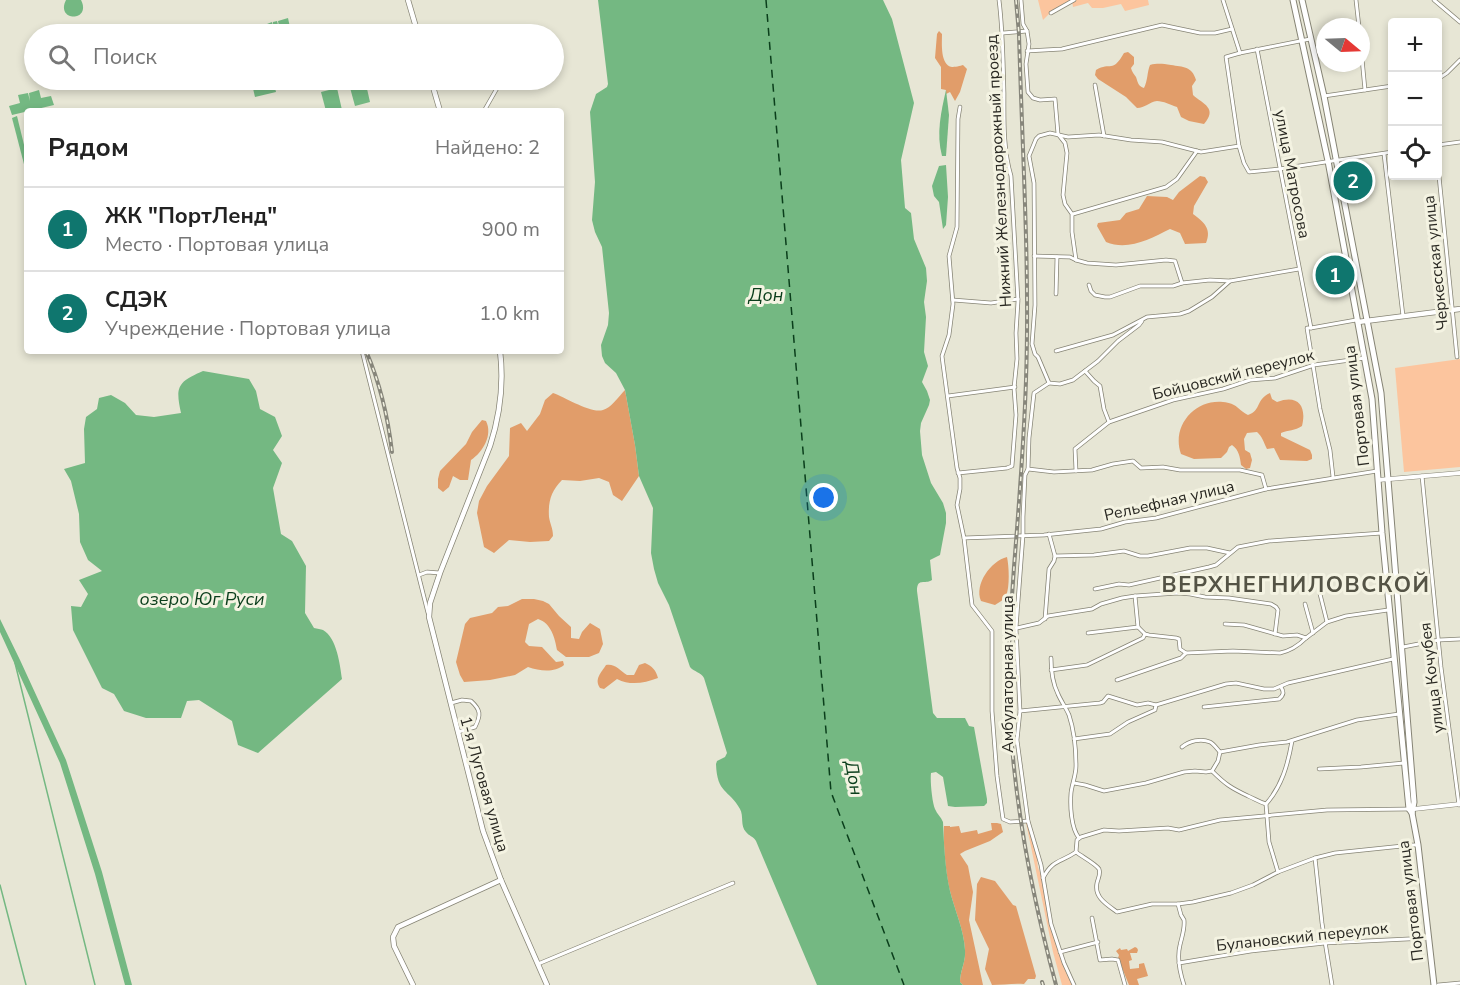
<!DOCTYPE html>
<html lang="ru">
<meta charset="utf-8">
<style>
body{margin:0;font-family:"Nunito Sans",sans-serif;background:#f6f6f6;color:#222}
.controls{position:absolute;right:18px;top:18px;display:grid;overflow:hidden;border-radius:6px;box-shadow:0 3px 9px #0003}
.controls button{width:54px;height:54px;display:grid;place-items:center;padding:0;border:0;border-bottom:2px solid #e0e0e0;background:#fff;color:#222;font:30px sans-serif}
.compass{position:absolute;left:1316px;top:18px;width:54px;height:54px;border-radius:50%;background:#fff;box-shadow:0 3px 9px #0003;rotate:109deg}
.you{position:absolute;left:824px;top:498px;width:21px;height:21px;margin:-15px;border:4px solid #fff;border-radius:50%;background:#1a73e8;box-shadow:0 0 0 9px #1a73e833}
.badge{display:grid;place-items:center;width:39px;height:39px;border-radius:50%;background:#0f766e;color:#fff;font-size:20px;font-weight:700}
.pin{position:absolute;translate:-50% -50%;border:3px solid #fff;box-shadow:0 2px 6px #0006}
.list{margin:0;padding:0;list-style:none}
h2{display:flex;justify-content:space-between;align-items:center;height:78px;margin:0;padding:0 24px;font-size:26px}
h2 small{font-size:20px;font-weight:400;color:#767676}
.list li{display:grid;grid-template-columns:39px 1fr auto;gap:18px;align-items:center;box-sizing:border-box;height:84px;padding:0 24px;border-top:2px solid #e0e0e0}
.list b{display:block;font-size:22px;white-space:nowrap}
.list p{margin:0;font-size:20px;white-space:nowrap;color:#767676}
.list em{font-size:20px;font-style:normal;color:#767676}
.icon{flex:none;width:33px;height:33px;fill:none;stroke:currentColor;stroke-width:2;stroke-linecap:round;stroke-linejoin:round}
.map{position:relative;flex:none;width:1460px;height:985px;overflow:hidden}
.search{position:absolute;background:#fff;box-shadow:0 3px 9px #0003;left:24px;top:24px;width:540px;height:66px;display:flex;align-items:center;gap:15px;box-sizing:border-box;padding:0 21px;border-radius:33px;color:#767676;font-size:22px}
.panel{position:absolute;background:#fff;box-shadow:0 3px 9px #0003;left:24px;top:108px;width:540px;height:246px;border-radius:6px}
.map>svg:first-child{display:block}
</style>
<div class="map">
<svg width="1460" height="985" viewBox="0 0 1460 985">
<rect width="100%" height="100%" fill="#e7e6d5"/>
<g fill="#fcc59e">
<path d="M1038,0H1148L1149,5L1125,11L1121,4L1103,8H1092L1088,3L1073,7L1072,1L1051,12L1043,20Z"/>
<path d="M1460,359V467L1404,472L1395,368Z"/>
<path d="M1026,823H1027C1030,833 1034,843 1036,852C1039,862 1035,866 1042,875L1051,924L1074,985H1062L1053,952Z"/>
</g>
<g fill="#e19d6a">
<path d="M939,31L942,34C942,43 940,65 952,67C954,67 961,66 963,65L967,69L960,92L955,101L950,92L946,94V90L941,89V67L935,58L937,34Z"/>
<path d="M1128,52L1134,57V64L1131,68C1132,72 1134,74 1136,77C1138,83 1138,86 1144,88C1148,80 1147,72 1150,65C1158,63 1163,64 1171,65C1183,67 1192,66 1196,80L1192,86L1193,95C1203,104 1218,108 1204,124L1189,121L1181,117L1177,107C1171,105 1163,101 1157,101C1149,102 1145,108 1137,108L1126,97L1098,79L1095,75L1096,70C1111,61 1112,74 1124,53Z"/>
<path d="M1200,176L1205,177L1208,182L1194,206L1193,214C1204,222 1212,229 1206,243L1185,244L1180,233L1170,229C1150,239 1128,251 1106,242L1097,226L1098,223L1120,220L1126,213L1139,209L1147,196L1167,197L1173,200L1179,192Z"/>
<path d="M625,390L635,445L639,476L622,501L613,495L609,482L599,478L580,481L562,480C551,491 548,502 549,517C550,524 553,528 553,536L549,541L530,542L509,540L494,553L484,547L477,513L479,501L487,486L509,456L510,428L521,423L527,431L540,414L545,400L553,393C565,397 591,414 603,410C611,408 619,396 625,390Z"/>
<path d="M1270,393L1272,399L1277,402C1298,394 1307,406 1302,426C1295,431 1288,430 1281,433V436L1310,450L1312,455V459L1307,461L1280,460L1274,448L1267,449C1264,443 1262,436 1257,432L1247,433L1244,439L1245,450L1250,453L1252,460L1250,468L1246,469L1241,465C1240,457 1239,450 1232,445L1229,447L1227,452L1221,458L1194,459L1181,454C1171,426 1195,399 1223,402C1237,403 1238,410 1248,415C1262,410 1255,400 1270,393Z"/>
<path d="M482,420L486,421C493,435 483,452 471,460L468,480H460L453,476L449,487L443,492L438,488V479L440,471L466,444L472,432Z"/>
<path d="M1007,557C1009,566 1010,587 1006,596C1004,600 999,602 995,605L981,601C974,584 991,561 1007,557Z"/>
<path d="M522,599H534L543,601L549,604L559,616L571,627V638L579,639L582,632L590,623L600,629L603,644L599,653L589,657H566L557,650C555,638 551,623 538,619L529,624L525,642L529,646L542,647L556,662L563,661L564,665C554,673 540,671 528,667L515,675L490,680L464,682L460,675L456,662L465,624L470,618L492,613L498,607L508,606Z"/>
<path d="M645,663C652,666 656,670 658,678C644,683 631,686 617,679L604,689L600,688C594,679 601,673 606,665C614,663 620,670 627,675H634L639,665Z"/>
<path d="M991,823H997L1001,824L1003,832L990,841L965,851L960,854L968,866L973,892L969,920L983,985H963L960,982C960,971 966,962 965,950C964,930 955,911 950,891C946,875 943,843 944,826H950V827L959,826L961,833L977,830L978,834L992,830Z"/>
<path d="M981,877L995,881L1013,905L1016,906L1036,976L1035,979H1028L1024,984C1014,983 1002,985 992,985L985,969L989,949L975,920L977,884Z"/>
<path d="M1135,947L1137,948L1138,950L1137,953H1130L1132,960L1129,961L1130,969L1139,968V964L1144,963L1148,976L1137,979L1139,985H1129L1118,958L1119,955L1116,951L1120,948L1121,950L1127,949L1128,951Z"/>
</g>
<g fill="#74b882">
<path d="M66,0H81C92,22 55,22 66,0Z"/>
<path d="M598,0H883L892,19L914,103L901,160L905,208L911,213L914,239L926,268L927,281L924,302L926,317L924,352L928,366L922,382L927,391L930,400L929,405L921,423L920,431L922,455L931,483L943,503L946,513V523L940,555L930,560L932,580C925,585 917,577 917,591L933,713L937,718H965L969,726L974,727L987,799V803L984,806L955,807L948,806L943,777L936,772L931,773C930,780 932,802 935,809C937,814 941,817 943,822C944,844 945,869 950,891C955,911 964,930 965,950C966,962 960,971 960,982L963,985H817L756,841C753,836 749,836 746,832C740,826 744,816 740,809C729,789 717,794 716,764L717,761L725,757L727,753L704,678C701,672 694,672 690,667L669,605L658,583L654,569L651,553L653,508L639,476L635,445L625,390L616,373L605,363L602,356L601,345L608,325L609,313L602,247L595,232L592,220L595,182L590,112L596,94L607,87L608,84Z"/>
<path d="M288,18L291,32L280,34H270L267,24L272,22L273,26V22L277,21L280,32L278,21Z"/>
<path d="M251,80H273L276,92L255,97Z"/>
<path d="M365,80L370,102L355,106L349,84Z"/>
<path d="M337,88L342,110L326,111L321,92Z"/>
<path d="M39,90L41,98L51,96L54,105L12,115L9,106L20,103L18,95L28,93L30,101L29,93Z"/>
<path d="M946,90L949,115L946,156H942C936,134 941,112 946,90Z"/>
<path d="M17,116L27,157V168H25L12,118Z"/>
<path d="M946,165L948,197L946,225L943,229L939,202L934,196L932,186L939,166Z"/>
<path d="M203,371L249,379L256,391L260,409L275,417L282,436L273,450L282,463L273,488L281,534L292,541L306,566L305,613L314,628C317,629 321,629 323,630C337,638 340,665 342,679L258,753L238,745L232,721L199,700L187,701L181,718H146L124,711L114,694L102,688L73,630L71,606L81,607L88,594L79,580L102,571L88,560L80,542L79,514L71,481L64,469L85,463L84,429L86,417L97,409L99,398L111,395L125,403L136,415L154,417L181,413C175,386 178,382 203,371Z"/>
<path d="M0,619L20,660L66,760L102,872L132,985H125L95,874L60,763L0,632Z"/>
</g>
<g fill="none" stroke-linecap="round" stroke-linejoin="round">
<g stroke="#74b882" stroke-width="1.5">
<path d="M15,663L95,985"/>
<path d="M0,885L26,985"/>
</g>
<path stroke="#0a3e1b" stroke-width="1.5" stroke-dasharray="8 6" stroke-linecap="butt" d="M766,0L831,792L904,985"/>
<defs>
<g id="minor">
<path d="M1021,0L1023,24L1027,31L1029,44L1026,64L1028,92L1033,98L1040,100L1055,99L1058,134L1065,143L1067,153L1063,195L1065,204L1072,214V232L1076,260"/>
<path d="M1223,0L1240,53"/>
<path d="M1356,0L1359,27"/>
<path d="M1434,0L1460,22"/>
<path d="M1051,13L1074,0"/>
<path d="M1003,33L1027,31"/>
<path d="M1310,39L1240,53L1226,57L1239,146L1244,163L1249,172L1279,169L1392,152"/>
<path d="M1361,48L1365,90"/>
<path d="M1257,49L1311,328H1307L1320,409L1330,450L1333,477"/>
<path d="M1027,51L1062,49L1162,25L1200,33H1215L1232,29"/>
<path d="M1438,79L1447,73L1460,60"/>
<path d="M1095,85L1104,136"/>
<path d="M1324,96L1392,86"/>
<path d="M960,107L958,119L957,227L949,256L953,304L949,335L942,356L943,364L957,468L960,478V489L957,505L964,538L972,605L992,631V711L997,776L1003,819L1010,822L1028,821"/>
<path d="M484,111L496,90L501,80"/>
<path d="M1438,145L1460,142"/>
<path d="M1384,154L1403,316"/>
<path d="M1438,166L1457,357"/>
<path d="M1073,214L1166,187L1177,179L1197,151"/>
<path d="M1034,256L1070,257L1076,260L1087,263L1116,265L1166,260L1175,261L1182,283"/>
<path d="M1089,285L1091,291L1095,295L1105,297H1110L1140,286H1173L1182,283L1210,280L1230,281L1299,269"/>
<path d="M1056,294L1057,257"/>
<path d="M953,300L991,303L1018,299"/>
<path d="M1311,328L1356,320"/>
<path d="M362,351L428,613"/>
<path d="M1056,351L1113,335L1147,317L1180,314L1189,311L1212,297L1230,281"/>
<path d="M1085,371L1094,381L1100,386L1104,409L1109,422"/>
<path d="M1049,383L1060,384L1073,380L1098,361L1118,341L1139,325L1142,321"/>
<path d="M948,396L1015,387"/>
<path d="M1028,469L1054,472L1092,470L1113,464L1133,461L1141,468L1163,467L1180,470H1240L1262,475L1266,489"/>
<path d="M1076,471L1075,449L1109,422L1173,400L1223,389L1250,380L1275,378L1314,365L1365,358"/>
<path d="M958,473L1007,468L1012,466L1016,415L1014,388L1017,359L1016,333L1018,301L1011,176C1003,149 1004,120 1004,93C1003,61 1003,31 999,0"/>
<path d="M1422,476L1441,667L1459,805"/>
<path d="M964,538L1044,535L1101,529L1125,522L1156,518L1266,489L1377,471"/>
<path d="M1055,556L1094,555L1124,551L1140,556H1148L1190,548H1207L1230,553"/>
<path d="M419,575L427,572L440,573"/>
<path d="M1095,589L1119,584L1129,585L1209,567L1216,565L1238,547L1269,541L1382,533"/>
<path d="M1320,594L1327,622"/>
<path d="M1135,596L1138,627"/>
<path d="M1305,604L1313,633"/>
<path d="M1045,619L1049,569L1054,561L1055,556L1049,534"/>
<path d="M1225,624L1244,625L1283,636L1297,635L1306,638L1327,622L1346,616L1388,610"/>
<path d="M1017,628L1039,623L1048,616L1092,609L1101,604L1122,598L1135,596L1178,593L1190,594L1205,597L1229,598L1271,604L1276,607L1278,610L1275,634"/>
<path d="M1088,633L1138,627L1145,634L1149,635L1176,638L1179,639L1180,649L1186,653"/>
<path d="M1403,647L1439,640L1460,639"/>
<path d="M1051,658C1051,671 1052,682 1058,694C1061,701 1066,708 1069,715C1074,730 1076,750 1076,766C1076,775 1072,784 1071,793C1070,806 1071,828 1079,838"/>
<path d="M1051,670L1087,665L1143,638L1145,634"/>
<path d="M1117,680L1181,658L1186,653L1233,651L1280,653C1290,651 1300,644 1306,638"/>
<path d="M451,703L462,700L471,701C481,710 481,715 475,727L458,732"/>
<path d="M1204,707L1279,699C1284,695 1284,692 1281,687"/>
<path d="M1020,711L1100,703L1103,702L1108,696L1137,705L1148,703L1156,705"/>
<path d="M1074,739L1110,734L1128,722L1155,710L1156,705L1226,684L1236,683L1264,689H1274L1288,683L1310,678L1393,659"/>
<path d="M1182,747C1189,741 1201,738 1210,742C1214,744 1217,749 1220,752L1259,745L1287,742L1357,720L1399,714"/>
<path d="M1319,769L1361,767L1404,763"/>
<path d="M1212,771C1225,784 1231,788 1248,796C1255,799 1259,802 1266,804"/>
<path d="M1074,783L1085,785L1104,791L1146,783L1184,772L1195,771L1206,772L1212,771L1218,761L1220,752"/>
<path d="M1076,852C1081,856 1096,864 1099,869C1101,874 1098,878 1097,883C1094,897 1106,904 1117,912L1152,904H1178L1193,902L1231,893L1253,885L1278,872L1315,858L1335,853L1412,845H1418"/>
<path d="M1076,852L1077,840L1081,837L1104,830L1119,831L1168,828L1179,830L1220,820L1327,810L1410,809"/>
<path d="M1315,858L1322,923L1332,985"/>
<path d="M1278,872L1269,842L1266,804C1282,786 1288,764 1292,741"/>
<path d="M1043,878C1053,859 1060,863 1076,852"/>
<path d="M1178,904L1181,915L1184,920C1185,929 1182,936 1180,945C1177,957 1180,973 1184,985"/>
<path d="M1092,918L1100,960L1112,959L1118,960L1125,985"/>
<path d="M1060,952L1098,942"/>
<path d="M1179,963L1251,951L1325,943L1428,938"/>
<path d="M538,964L733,883"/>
<path d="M1074,985L1064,963L1051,924L1041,865L1028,821L1017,740L1020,711L1016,628L1023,535V517L1025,475L1028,469L1029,438L1034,393L1049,383L1038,357L1035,354L1032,344L1035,305L1034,183L1029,156L1036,139L1039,136L1050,133L1068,137L1099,135L1131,140L1162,142L1201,152L1239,146"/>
<path d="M1438,985L1460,983"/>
</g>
<g id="tertiary">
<path d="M1378,480L1460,473"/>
<path d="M1414,809L1460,804"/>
</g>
<g id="secondary">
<path d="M408,0L418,34"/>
<path d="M431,80L440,111"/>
<path d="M1358,322L1460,309"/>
<path d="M500,351C504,383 500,415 490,446L440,573L430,603L429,617L483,831L501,880L547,985"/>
<path d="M413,985L394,946L393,937L398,927L501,880"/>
</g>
<g id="primary">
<path d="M1293,0L1328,161L1372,399L1382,533L1409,809L1412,813"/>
<path d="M1302,0L1324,96L1381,393L1414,802L1412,813L1418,845L1434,985"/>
</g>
</defs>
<use href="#minor" stroke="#868475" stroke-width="4.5"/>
<use href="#tertiary" stroke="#868475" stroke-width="5"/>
<use href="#secondary" stroke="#868475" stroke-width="6"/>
<use href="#primary" stroke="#868475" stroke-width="7"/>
<use href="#minor" stroke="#fff" stroke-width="3"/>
<use href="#tertiary" stroke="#fff" stroke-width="4"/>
<use href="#secondary" stroke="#fff" stroke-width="4.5"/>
<use href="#primary" stroke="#fff" stroke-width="5"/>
<defs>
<g id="rail">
<path d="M1016,0L1019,34C1022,149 1030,265 1026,380C1024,442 1019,505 1014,567C1011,612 1007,657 1009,701C1013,798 1031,892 1056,985"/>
<path d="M366,351C380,383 388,417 392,452"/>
<path d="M1042,982L1043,985"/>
</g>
</defs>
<use href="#rail" stroke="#87867b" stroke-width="4"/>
<use href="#rail" stroke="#f4f3e2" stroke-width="1.5" stroke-dasharray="4.5" stroke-linecap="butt"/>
</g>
<g text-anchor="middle" stroke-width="6" stroke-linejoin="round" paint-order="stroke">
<g font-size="16" fill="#2a2923" stroke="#f4f3e2">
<text transform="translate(998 171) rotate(-93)" y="6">Нижний Железнодорожный проезд</text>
<text transform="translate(1293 174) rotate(79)" y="6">улица Матросова</text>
<text transform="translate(1435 263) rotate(-96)" y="6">Черкесская улица</text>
<text transform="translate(1233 374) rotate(-14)" y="6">Бойцовский переулок</text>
<text transform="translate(1356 406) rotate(-97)" y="6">Портовая улица</text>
<text transform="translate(1169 500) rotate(-13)" y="6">Рельефная улица</text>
<text transform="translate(1007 674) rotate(-90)" y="6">Амбулаторная улица</text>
<text transform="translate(1431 678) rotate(-97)" y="6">улица Кочубея</text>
<text transform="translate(485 784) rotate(74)" y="6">1-я Луговая улица</text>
<text transform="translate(1410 901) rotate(-97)" y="6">Портовая улица</text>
<text transform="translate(1302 936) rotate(-6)" y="6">Булановский переулок</text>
</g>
<g font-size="18" font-style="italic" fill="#0a3e1b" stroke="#f4f3e2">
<text x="766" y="301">Дон</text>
<text x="202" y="605">озеро Юг Руси</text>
<text transform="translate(854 778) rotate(80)" y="6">Дон</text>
</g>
<g font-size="22" font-weight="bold" letter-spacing="1.5" fill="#545345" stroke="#f4f3e2">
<text x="1296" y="592">ВЕРХНЕГНИЛОВСКОЙ</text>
</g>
</g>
</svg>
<div class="controls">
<button>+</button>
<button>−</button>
<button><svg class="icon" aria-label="locate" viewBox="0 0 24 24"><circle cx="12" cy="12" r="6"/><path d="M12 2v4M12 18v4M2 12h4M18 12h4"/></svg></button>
</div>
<svg class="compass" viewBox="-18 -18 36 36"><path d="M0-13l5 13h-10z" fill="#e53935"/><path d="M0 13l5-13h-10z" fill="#767676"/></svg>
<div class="you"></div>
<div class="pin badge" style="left:1335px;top:275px">1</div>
<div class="pin badge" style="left:1353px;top:181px">2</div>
<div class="search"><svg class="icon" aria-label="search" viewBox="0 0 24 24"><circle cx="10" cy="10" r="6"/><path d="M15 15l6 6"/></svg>Поиск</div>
<section class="panel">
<h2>Рядом<small>Найдено: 2</small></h2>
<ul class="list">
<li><span class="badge">1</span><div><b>ЖК &quot;ПортЛенд&quot;</b><p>Место · Портовая улица</p></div><em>900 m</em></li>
<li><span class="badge">2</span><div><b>СДЭК</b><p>Учреждение · Портовая улица</p></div><em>1.0 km</em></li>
</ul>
</section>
</div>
